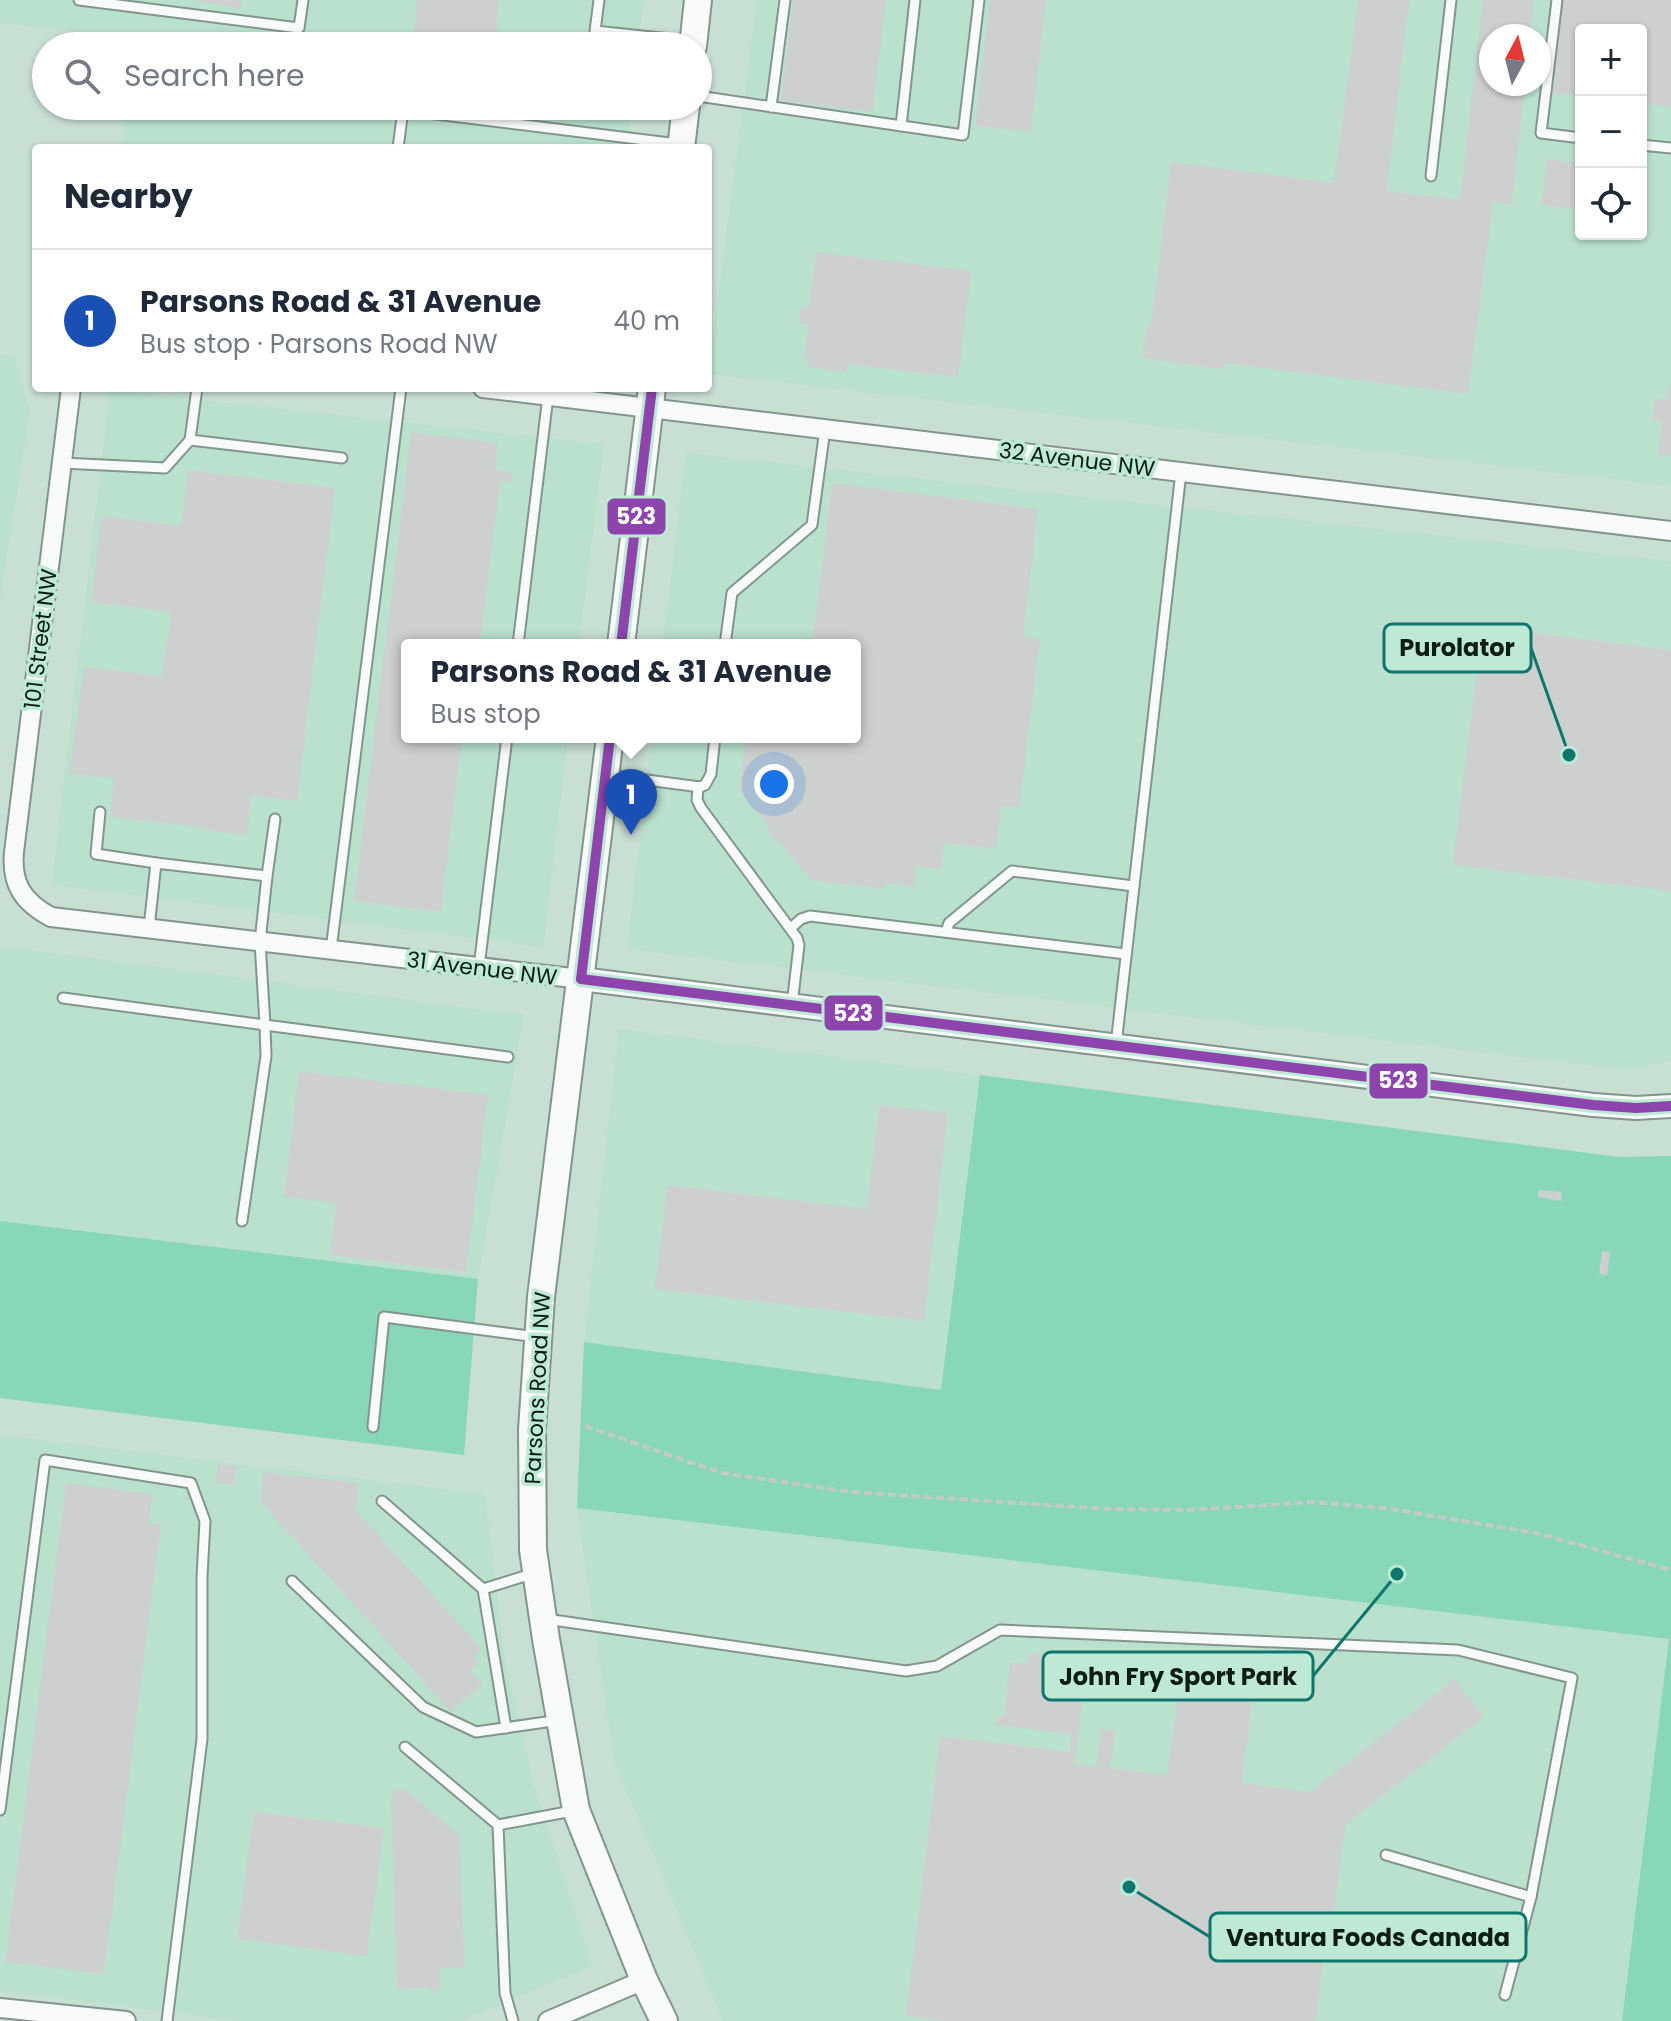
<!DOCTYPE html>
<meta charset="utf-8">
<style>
body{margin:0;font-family:Poppins,sans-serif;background:#f2f2f3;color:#1f2937}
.controls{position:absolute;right:24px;top:24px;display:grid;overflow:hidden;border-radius:8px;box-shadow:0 2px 6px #0004}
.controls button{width:72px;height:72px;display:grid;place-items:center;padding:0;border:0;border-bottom:2px solid #e0e1e3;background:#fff;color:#1f2937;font:40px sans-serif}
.compass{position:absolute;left:1479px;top:24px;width:72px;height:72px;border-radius:50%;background:#fff;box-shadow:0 2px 6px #0004;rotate:7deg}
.you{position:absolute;left:774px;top:784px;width:28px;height:28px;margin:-20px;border:6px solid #fff;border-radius:50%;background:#1a73e8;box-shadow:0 0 0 12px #1a73e833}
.badge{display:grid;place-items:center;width:52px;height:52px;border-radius:50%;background:#1a73e8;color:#fff;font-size:26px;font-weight:700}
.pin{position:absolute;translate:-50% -66px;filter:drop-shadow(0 2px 4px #0008)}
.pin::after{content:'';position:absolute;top:42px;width:28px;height:24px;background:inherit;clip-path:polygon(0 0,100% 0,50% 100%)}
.popup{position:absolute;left:401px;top:639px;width:460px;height:104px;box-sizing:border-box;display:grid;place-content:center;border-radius:8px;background:#fff;filter:drop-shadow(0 2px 6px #0005);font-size:26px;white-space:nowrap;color:#747a83}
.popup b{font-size:30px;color:#1f2937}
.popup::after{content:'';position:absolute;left:50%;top:100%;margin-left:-16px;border:16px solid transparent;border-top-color:#fff}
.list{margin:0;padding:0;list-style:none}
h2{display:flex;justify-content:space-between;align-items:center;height:104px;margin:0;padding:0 32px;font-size:34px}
h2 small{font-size:26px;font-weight:400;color:#747a83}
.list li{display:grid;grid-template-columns:52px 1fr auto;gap:24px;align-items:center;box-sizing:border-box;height:144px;padding:0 32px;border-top:2px solid #e0e1e3}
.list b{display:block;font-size:30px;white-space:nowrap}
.list p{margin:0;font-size:26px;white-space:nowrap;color:#747a83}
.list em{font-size:26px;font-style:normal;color:#747a83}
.icon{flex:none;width:44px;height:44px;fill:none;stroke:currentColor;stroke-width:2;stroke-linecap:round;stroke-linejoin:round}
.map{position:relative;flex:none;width:1671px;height:2021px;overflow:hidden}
.search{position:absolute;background:#fff;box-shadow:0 2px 6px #0004;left:32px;top:32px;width:680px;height:88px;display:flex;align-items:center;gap:20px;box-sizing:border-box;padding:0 28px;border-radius:44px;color:#747a83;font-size:30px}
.panel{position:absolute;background:#fff;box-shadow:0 2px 6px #0004;left:32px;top:144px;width:680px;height:248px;border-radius:8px}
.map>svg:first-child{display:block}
</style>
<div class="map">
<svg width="1671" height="2021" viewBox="0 0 1671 2021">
<rect width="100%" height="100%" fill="#c8dfd4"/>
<g fill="#bae1ce" fill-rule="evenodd">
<path d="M0,0H643L638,46H134V37L0,23Z"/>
<path d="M757,0H1671V486L708,374ZM1581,30H1641V234H1581ZM1491,36H1539V84H1491Z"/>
<path d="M127,106H632L628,148H122Z"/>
<path d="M0,355L14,356L30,411L0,599Z"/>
<path d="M110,390L604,444L579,645H407V737H568L543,947L52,885Z"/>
<path d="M686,453L1671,561V1060L1627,1070L627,949L652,737H855V645H663Z"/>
<path d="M0,946L524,1015L478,1279L0,1221Z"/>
<path d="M619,1029L980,1075L941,1390L584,1342Z"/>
<path d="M0,1435L485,1494L504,1654L534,1786L592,1966L460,2021H239L0,1991Z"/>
<path d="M577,1508L1669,1639L1622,2021H723L614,1760Z"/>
</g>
<g fill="#88d7b8">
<path d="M980,1075L1619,1157L1671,1156V2021H1622L1669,1639L577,1508L584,1342L941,1390Z"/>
<path d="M0,1221L478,1279L464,1455L0,1398Z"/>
</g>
<g fill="#cdd0cf">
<path d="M193,0H241L240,9Z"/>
<path d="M417,0H499L495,46H387L389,32L414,34Z"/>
<path d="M793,0H886L872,112L781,101Z"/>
<path d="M990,0H1046L1031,132L975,126Z"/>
<path d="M1358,0H1409L1387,191L1460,200L1483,0H1534L1530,36H1491V84H1525L1512,205L1493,202L1468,394L1225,363L1224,369L1142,358L1147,326H1151L1171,162L1334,183Z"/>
<path d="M1561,0H1671V107L1641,103V30H1581V96L1550,93Z"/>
<path d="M1547,159L1581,164V210L1541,205Z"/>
<path d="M816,252L971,271L958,377L847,364L846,372L808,367V359H804L808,324L799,323L801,307L809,308Z"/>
<path d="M1669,386H1671V456L1658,455L1662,421L1652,420L1655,399L1667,400Z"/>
<path d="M411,432L497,443L495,470L509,472L513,477L512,482L500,481L480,645H407V737H462L441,912L354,901Z"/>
<path d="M188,470L335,488L297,801L251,796L247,835L200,829L201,827L110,817L114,778L69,774L84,667L162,676L166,641H168L172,612L91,602L101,516L181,526Z"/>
<path d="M832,483L1038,509L1023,637L1040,639L1019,808L1001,806L996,849L944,843L941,869L917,866L915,887L885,883L884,889L810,880L783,845L772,838L767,825L739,789L746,737H855V645H812Z"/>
<path d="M1482,627L1671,650V891L1453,865Z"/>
<path d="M299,1071L488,1095L466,1272L330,1255L336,1203L284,1197Z"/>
<path d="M879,1105L948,1113L924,1321L655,1289L667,1185L867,1209Z"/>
<path d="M1539,1190L1562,1192L1561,1201L1538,1197Z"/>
<path d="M1602,1251L1610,1252L1607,1275L1599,1274Z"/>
<path d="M218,1464L236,1466L234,1485L216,1483Z"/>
<path d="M263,1472L359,1483L356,1511L482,1649L474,1657L479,1663L470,1671L482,1684L451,1712L260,1501Z"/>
<path d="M66,1483L152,1494L149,1524L161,1525L104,1974L5,1962Z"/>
<path d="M1029,1653L1071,1658L1069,1671L1086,1673L1075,1764L1096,1767L1101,1729L1115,1730L1110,1768L1167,1775L1179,1685L1253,1694L1242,1783L1310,1792L1455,1679L1484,1717L1345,1825L1330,1947L1350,1949L1349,1959L1324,1956L1316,2021H947L906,2016L940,1736L1070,1752L1072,1734L996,1725L997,1716L1004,1717L1010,1662L1028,1664Z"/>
<path d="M391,1790H406L460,1836L464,1968H440V1991H430V1988L397,1989Z"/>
<path d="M254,1812L384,1828L367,1956L237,1939Z"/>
</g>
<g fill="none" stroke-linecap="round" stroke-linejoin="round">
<defs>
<g id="service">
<path d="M79,0L299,28L303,0"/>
<path d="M599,0L595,31L690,41"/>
<path d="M1557,0L1541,133L1581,138"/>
<path d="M698,96L963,135L979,0"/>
<path d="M771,107L785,0"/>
<path d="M901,126L915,0"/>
<path d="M1641,145L1671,148"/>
<path d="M398,148L403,110L678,144"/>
<path d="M1431,176L1451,0"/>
<path d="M197,388L190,440L342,458"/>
<path d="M62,463L165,468L190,440"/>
<path d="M518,645L548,396"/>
<path d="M725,645L732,593L812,525L825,429"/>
<path d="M609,775L700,787L705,785L711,774L715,737"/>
<path d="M698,787L697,800L701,808L797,938L799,945L792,1005"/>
<path d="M100,812L96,854L156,863"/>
<path d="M267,876L275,819"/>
<path d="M792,927L801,919L810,916L1126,954"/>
<path d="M149,928L156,863L267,876L260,942L265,1025L508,1057"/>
<path d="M946,932L949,923L1012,871L1134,886"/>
<path d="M331,950L401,388"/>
<path d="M479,967L507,737"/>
<path d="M63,998L265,1025L266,1056L242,1221"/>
<path d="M1116,1045L1181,472"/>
<path d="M373,1427L384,1317L537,1337"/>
<path d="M382,1501L483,1589L535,1573"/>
<path d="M292,1581L423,1707L476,1732L560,1720"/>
<path d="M483,1589L506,1728"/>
<path d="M546,1619L906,1671L937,1666L1000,1630L1458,1650L1572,1678L1531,1897L1505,1995"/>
<path d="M405,1747L498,1825"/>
<path d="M0,1810L45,1460L191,1483L205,1521L202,1577V1739L167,2021"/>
<path d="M1386,1855L1531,1897"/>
<path d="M513,2021L505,1993L498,1825L572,1811"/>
</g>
<g id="minor">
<path d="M71,388L14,852C11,884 23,902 51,917L581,979"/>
<path d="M483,388L1671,531"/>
<path d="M0,2008L126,2021"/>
<path d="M548,2021L644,1980"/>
</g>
<path id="tertiary" d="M581,979L1593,1105L1636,1108L1671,1106"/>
<g id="secondary">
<path d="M693,46L698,0"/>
<path d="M681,148L686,106"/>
<path d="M621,645L652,388"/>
<path d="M610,737L541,1297L532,1430L533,1550L546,1639L576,1810L644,1980L664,2021"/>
</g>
</defs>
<use href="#service" stroke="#83958c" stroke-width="13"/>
<use href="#minor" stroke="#83958c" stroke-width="22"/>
<use href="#tertiary" stroke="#83958c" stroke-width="26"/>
<use href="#secondary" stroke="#83958c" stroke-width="30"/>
<path stroke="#c4cac7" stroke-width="4" stroke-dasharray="8 4" stroke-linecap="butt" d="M585,1426L722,1473L852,1492L1110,1509L1188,1510L1312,1502L1384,1508L1536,1533L1671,1570"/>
<use href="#service" stroke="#f7faf9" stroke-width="9"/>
<use href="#minor" stroke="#f7faf9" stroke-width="18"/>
<use href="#tertiary" stroke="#f7faf9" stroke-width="22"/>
<use href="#secondary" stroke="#f7faf9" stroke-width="26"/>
<defs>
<g id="bus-1">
<path d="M621,645L652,388"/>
<path d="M581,979L1593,1105L1636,1108L1671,1106"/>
<path d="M581,979L610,737"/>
</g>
</defs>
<use href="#bus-1" stroke="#bee9d5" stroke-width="16"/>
<use href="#bus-1" stroke="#8e44ad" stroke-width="10"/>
</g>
<g text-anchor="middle" stroke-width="7" stroke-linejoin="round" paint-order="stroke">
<g font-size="22" fill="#0c1d16" stroke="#bee9d5">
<text transform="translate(1077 459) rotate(7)" y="8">32 Avenue NW</text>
<text transform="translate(40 639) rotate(-83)" y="8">101 Street NW</text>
<text transform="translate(482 968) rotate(7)" y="8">31 Avenue NW</text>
<text transform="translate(537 1388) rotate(-87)" y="8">Parsons Road NW</text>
</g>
</g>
<path fill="none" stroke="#0f766e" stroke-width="3" d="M1569 755L1531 648M1397 1574L1313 1676M1129 1887L1210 1937"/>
<g fill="#0f766e" stroke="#bee9d5" stroke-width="3">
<circle cx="1569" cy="755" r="8"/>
<circle cx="1397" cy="1574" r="8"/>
<circle cx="1129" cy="1887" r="8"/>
</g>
<g fill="#bee9d5" stroke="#0f766e" stroke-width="3">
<rect x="1384" y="624" width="147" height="48" rx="8"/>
<rect x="1043" y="1652" width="270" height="48" rx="8"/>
<rect x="1210" y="1913" width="316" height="48" rx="8"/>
</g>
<g font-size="24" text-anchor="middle" font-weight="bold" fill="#0c1d16">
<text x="1457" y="656">Purolator</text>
<text x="1178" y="1685">John Fry Sport Park</text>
<text x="1368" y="1946">Ventura Foods Canada</text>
</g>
<g stroke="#bee9d5" stroke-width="3">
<rect x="606" y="497" width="61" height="39" rx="8" fill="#8e44ad"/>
<rect x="823" y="994" width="61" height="38" rx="8" fill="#8e44ad"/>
<rect x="1368" y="1062" width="61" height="38" rx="8" fill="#8e44ad"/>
</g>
<g font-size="22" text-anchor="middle" font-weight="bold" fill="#fff">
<text x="636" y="524">523</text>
<text x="853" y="1021">523</text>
<text x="1398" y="1088">523</text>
</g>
</svg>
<div class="controls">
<button>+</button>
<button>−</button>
<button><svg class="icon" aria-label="locate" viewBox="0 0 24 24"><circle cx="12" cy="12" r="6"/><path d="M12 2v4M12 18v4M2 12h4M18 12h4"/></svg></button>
</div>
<svg class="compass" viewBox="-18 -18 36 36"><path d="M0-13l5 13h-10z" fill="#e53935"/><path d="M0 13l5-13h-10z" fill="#747a83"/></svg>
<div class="you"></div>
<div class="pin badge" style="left:631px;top:835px;background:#1a4fb4">1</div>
<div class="popup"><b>Parsons Road &amp; 31 Avenue</b>Bus stop</div>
<div class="search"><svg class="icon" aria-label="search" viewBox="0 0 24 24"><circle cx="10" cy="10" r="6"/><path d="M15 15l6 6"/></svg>Search here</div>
<section class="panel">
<h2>Nearby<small></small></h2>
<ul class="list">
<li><span class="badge" style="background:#1a4fb4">1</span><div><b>Parsons Road &amp; 31 Avenue</b><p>Bus stop · Parsons Road NW</p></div><em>40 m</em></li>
</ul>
</section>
</div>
